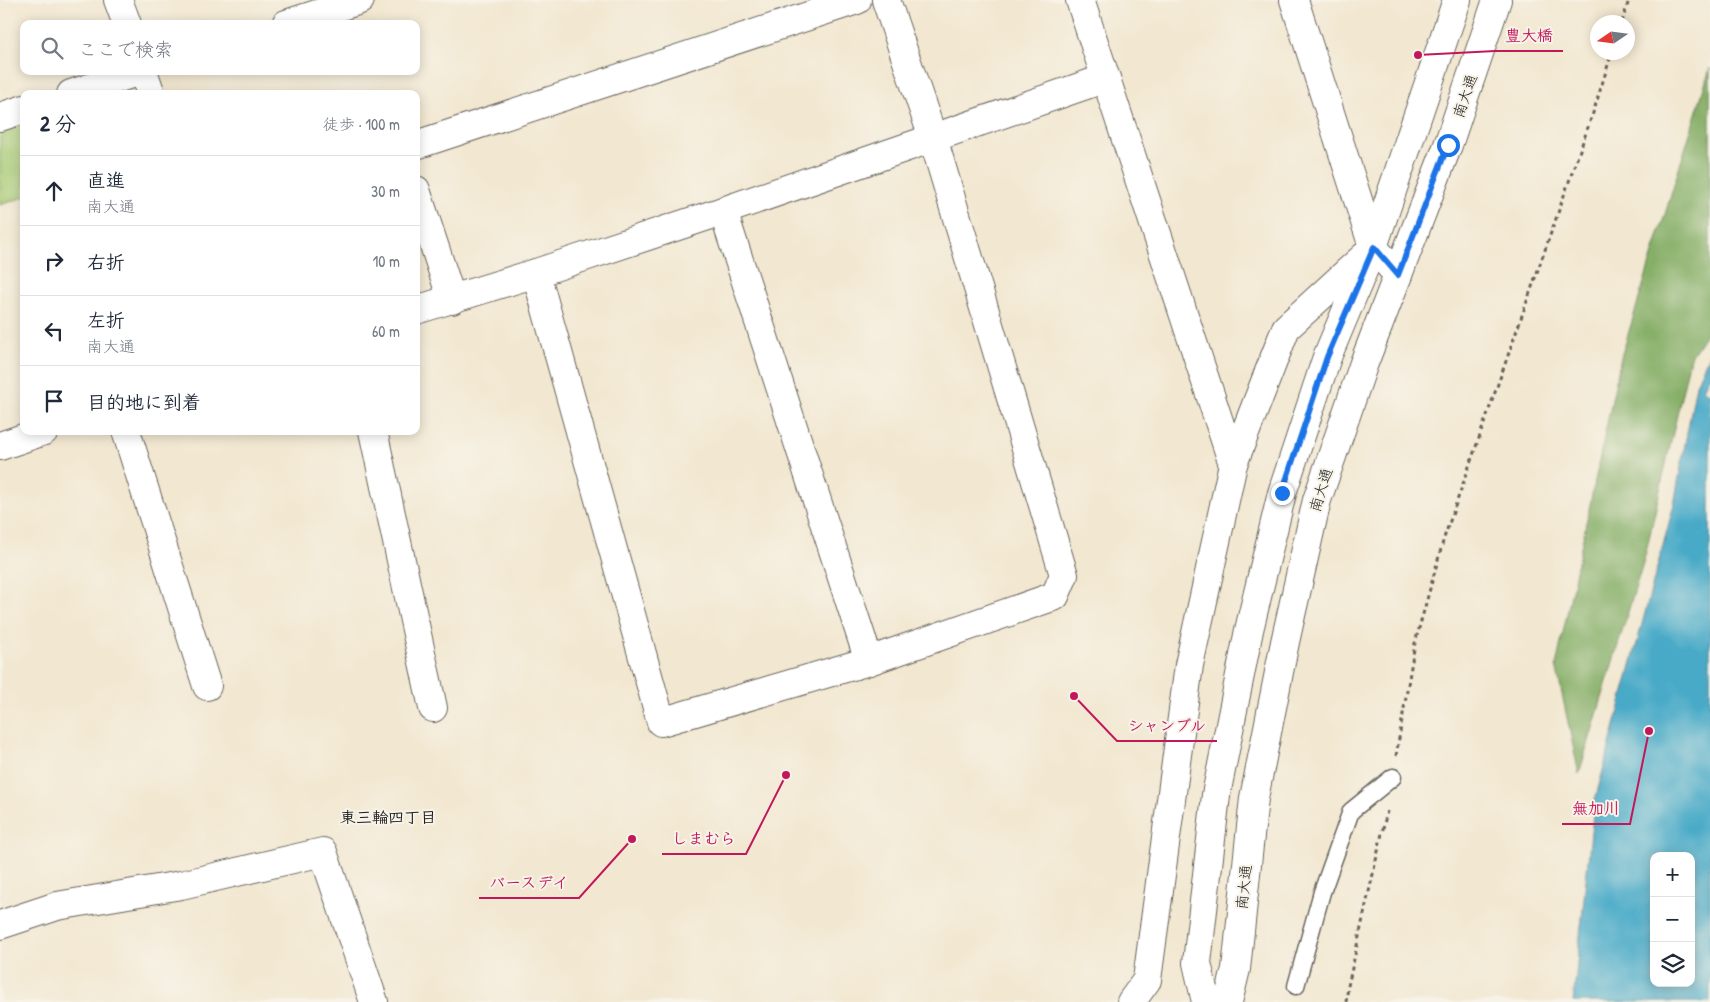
<!DOCTYPE html>
<html lang="ja">
<meta charset="utf-8">
<style>
body{margin:0;font-family:"Patrick Hand","Klee One",sans-serif;background:#f2f2f3;color:#1f2937}
.controls{position:absolute;right:15px;bottom:15px;display:grid;overflow:hidden;border-radius:10px;box-shadow:0 2px 12px #0003}
.controls button{width:45px;height:45px;display:grid;place-items:center;padding:0;border:0;border-bottom:1px solid #e0e1e3;background:#fff;color:#1f2937;font:25px sans-serif}
.compass{position:absolute;left:1590px;top:15px;width:45px;height:45px;border-radius:50%;background:#fff;box-shadow:0 2px 12px #0003;rotate:257deg}
.stop{position:absolute;width:15px;height:15px;margin:-11px;border:4px solid #1a73e8;border-radius:50%;background:#fff}
.stop.end{background:#1a73e8;border-color:#fff;box-shadow:0 1px 5px #0008}
.list{margin:0;padding:0;list-style:none}
h2{display:flex;justify-content:space-between;align-items:center;height:65px;margin:0;padding:0 20px;font-size:21px}
h2 small{font-size:16px;font-weight:400;color:#747a83}
.list li{display:grid;grid-template-columns:32px 1fr auto;gap:15px;align-items:center;box-sizing:border-box;height:70px;padding:0 20px;border-top:1px solid #e0e1e3}
.list b{display:block;font-size:19px;white-space:nowrap}
.list p{margin:0;font-size:16px;white-space:nowrap;color:#747a83}
.list em{font-size:16px;font-style:normal;color:#747a83}
.icon{flex:none;width:28px;height:28px;fill:none;stroke:currentColor;stroke-width:2;stroke-linecap:round;stroke-linejoin:round}
.map{position:relative;flex:none;width:1710px;height:1002px;overflow:hidden}
.search{position:absolute;background:#fff;box-shadow:0 2px 12px #0003;left:20px;top:20px;width:400px;height:55px;display:flex;align-items:center;gap:12px;box-sizing:border-box;padding:0 18px;border-radius:10px;color:#747a83;font-size:19px}
.panel{position:absolute;background:#fff;box-shadow:0 2px 12px #0003;left:20px;top:90px;width:400px;height:345px;border-radius:10px}
.map>svg:first-child{display:block}
</style>
<div class="map">
<svg width="1710" height="1002" viewBox="0 0 1710 1002">
<rect width="100%" height="100%" fill="#f7f3e8"/>
<filter id="ink" filterUnits="userSpaceOnUse"><feTurbulence type="fractalNoise" baseFrequency=".02" numOctaves="2"/><feDisplacementMap in="SourceGraphic" scale="10" xChannelSelector="R" yChannelSelector="G"/><feConvolveMatrix kernelMatrix="1 2 1 2 8 2 1 2 1" color-interpolation-filters="sRGB"/></filter>
<filter id="wash" filterUnits="userSpaceOnUse"><feTurbulence type="fractalNoise" baseFrequency=".0096" numOctaves="4" result="noise"/><feDisplacementMap in="SourceGraphic" scale="20" xChannelSelector="R" yChannelSelector="G"/><feGaussianBlur stdDeviation="1.12" result="paint"/><feColorMatrix in="noise" values="0 0 0 0 0 0 0 0 0 0 0 0 0 0 0 0 0 1.4 0 .05"/><feComposite in="paint" operator="in"/></filter>
<g filter="url(#wash)">
<rect width="100%" height="100%" fill="#f2e7d0"/>
<path fill="#a7ca74" stroke="#627348" d="M24,119V197L0,205V127Z"/>
<path fill="#85ae66" stroke="#506541" d="M1710,68V328L1690,358L1645,556L1579,774L1556,666L1621,357Z"/>
<path fill="#49aac8" stroke="#326372" fill-rule="evenodd" d="M1710,352V375L1703,390L1710,393V1002H1573L1594,804L1674,504L1696,384ZM1654,856H1691V983H1654Z"/>
</g>
<g filter="url(#ink)">
<g fill="none" stroke-linecap="round" stroke-linejoin="round">
<defs>
<path id="lane" d="M1296,986L1322,892L1351,811L1393,777"/>
<g id="street">
<path d="M118,0L127,24"/>
<path d="M1080,0L1233,464"/>
<path d="M1294,0L1373,247L1398,275"/>
<path d="M286,24L360,0"/>
<path d="M143,71L151,94"/>
<path d="M71,94L140,71"/>
<path d="M0,117L24,109"/>
<path d="M416,145L857,0"/>
<path d="M416,190L452,300"/>
<path d="M723,211L869,661"/>
<path d="M536,273L661,722L869,661L1055,596L1064,575L933,138L886,0"/>
<path d="M416,310L536,273L723,211L1106,78"/>
<path d="M126,431L207,686"/>
<path d="M373,431L433,708"/>
<path d="M0,446L44,431"/>
<path d="M0,925L57,906L181,885L323,852L374,1002"/>
</g>
<g id="secondary">
<path d="M1131,1002L1147,980L1189,665L1233,464L1286,328L1367,254"/>
<path d="M1206,1002L1197,963L1216,795L1249,630L1282,493L1327,357L1373,247L1457,0"/>
<path d="M1228,1002L1236,969L1254,798L1285,642L1317,500L1364,363L1448,145L1497,0"/>
</g>
</defs>
<use href="#lane" stroke="#67635b" stroke-width="19"/>
<use href="#street" stroke="#67635b" stroke-width="30"/>
<use href="#secondary" stroke="#67635b" stroke-width="30"/>
<g stroke="#67635b" stroke-width="3" stroke-dasharray="4 4" stroke-linecap="butt">
<path d="M1622,22L1629,0"/>
<path d="M1396,756L1415,643L1444,538L1594,110L1612,52"/>
<path d="M1346,1002L1348,986L1387,811"/>
</g>
<use href="#lane" stroke="#fff" stroke-width="16"/>
<use href="#street" stroke="#fff" stroke-width="28"/>
<use href="#secondary" stroke="#fff" stroke-width="28"/>
</g>
</g>
<g fill="none" stroke-linecap="round" stroke-linejoin="round" filter="url(#ink)">
<path stroke="#1a73e8" stroke-width="6" d="M1282,493L1327,357L1374,247L1398,275L1448,145"/>
</g>
<g text-anchor="middle" stroke-width="4" stroke-linejoin="round" paint-order="stroke">
<g font-size="15" fill="#1c1c1c" stroke="#f7f3e8">
<text transform="translate(1465 96) rotate(-71)" y="5">南大通</text>
<text transform="translate(1321 490) rotate(-73)" y="5">南大通</text>
<text transform="translate(1244 887) rotate(-84)" y="5">南大通</text>
</g>
<g font-size="16" font-weight="bold" fill="#1c1c1c" stroke="#f7f3e8">
<text x="388" y="823">東三輪四丁目</text>
</g>
</g>
<path fill="none" stroke="#c2185b" stroke-width="2" d="M1418 55L1495 51H1563M1074 696L1117 741H1217M1649 731L1630 824H1562M786 775L746 854H662M632 839L579 898H479"/>
<g fill="#c2185b" stroke="#f7f3e8" stroke-width="2">
<circle cx="1418" cy="55" r="5"/>
<circle cx="1074" cy="696" r="5"/>
<circle cx="1649" cy="731" r="5"/>
<circle cx="786" cy="775" r="5"/>
<circle cx="632" cy="839" r="5"/>
</g>
<g font-size="16" text-anchor="middle" font-weight="bold" fill="#c2185b" stroke="#f7f3e8" stroke-width="4" stroke-linejoin="round" paint-order="stroke">
<text x="1529" y="41">豊大橋</text>
<text x="1167" y="731">シャンブル</text>
<text x="1596" y="814">無加川</text>
<text x="704" y="844">しまむら</text>
<text x="529" y="888">バースデイ</text>
</g>
</svg>
<div class="controls">
<button>+</button>
<button>−</button>
<button><svg class="icon" aria-label="layers" viewBox="0 0 24 24"><path d="M12 4l9 5-9 5-9-5zM3 14l9 5 9-5"/></svg></button>
</div>
<svg class="compass" viewBox="-18 -18 36 36"><path d="M0-13l5 13h-10z" fill="#e53935"/><path d="M0 13l5-13h-10z" fill="#747a83"/></svg>
<div class="stop" style="left:1448px;top:145px"></div>
<div class="stop end" style="left:1282px;top:493px"></div>
<div class="search"><svg class="icon" aria-label="search" viewBox="0 0 24 24"><circle cx="10" cy="10" r="6"/><path d="M15 15l6 6"/></svg>ここで検索</div>
<section class="panel">
<h2>2 分<small>徒歩 · 100 m</small></h2>
<ul class="list">
<li><svg class="icon" aria-label="ahead" viewBox="0 0 24 24"><path d="M12 20V5M6 11l6-6 6 6"/></svg><div><b>直進</b><p>南大通</p></div><em>30 m</em></li>
<li><svg class="icon" aria-label="right" viewBox="0 0 24 24"><path d="M7 20v-9h11M14 6l5 5-5 5"/></svg><div><b>右折</b></div><em>10 m</em></li>
<li><svg class="icon" aria-label="left" viewBox="0 0 24 24"><path d="M17 20v-9H6M10 6l-5 5 5 5"/></svg><div><b>左折</b><p>南大通</p></div><em>60 m</em></li>
<li><svg class="icon" aria-label="arrive" viewBox="0 0 24 24"><path d="M6 21V4h12l-3 4 3 4H6"/></svg><div><b>目的地に到着</b></div></li>
</ul>
</section>
</div>
